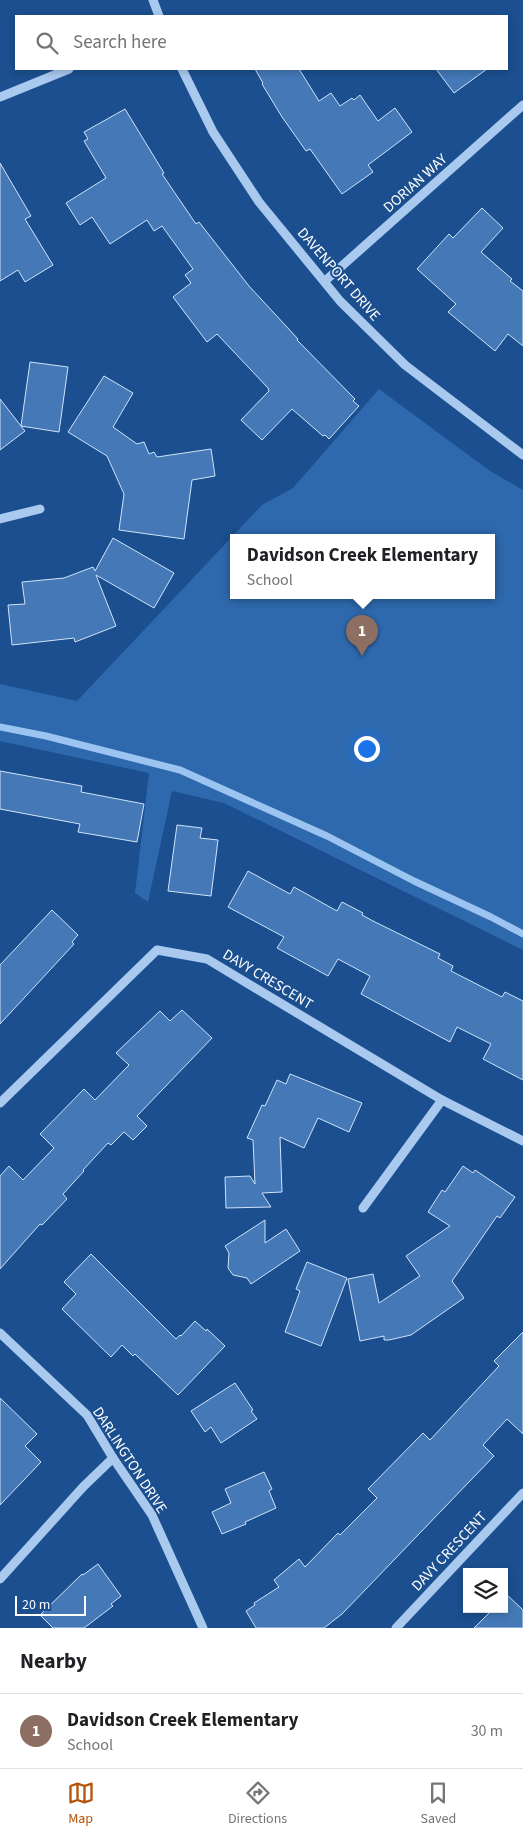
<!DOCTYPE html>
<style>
body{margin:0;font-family:"Source Sans 3",sans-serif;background:#f2f2f2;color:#202124}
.controls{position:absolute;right:15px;bottom:15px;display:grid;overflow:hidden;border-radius:0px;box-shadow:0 2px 8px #0003}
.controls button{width:45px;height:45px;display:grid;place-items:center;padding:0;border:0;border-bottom:1px solid #e0e0e0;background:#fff;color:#202124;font:25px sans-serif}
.scale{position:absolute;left:15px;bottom:12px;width:71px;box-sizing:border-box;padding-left:5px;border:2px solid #fff;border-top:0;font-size:14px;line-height:18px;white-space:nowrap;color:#fff;-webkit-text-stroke:4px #1b4f8f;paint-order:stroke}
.you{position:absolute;left:366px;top:748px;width:18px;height:18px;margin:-12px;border:4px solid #fff;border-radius:50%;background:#1a73e8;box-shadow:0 0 0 8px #1a73e833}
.badge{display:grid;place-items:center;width:32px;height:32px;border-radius:50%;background:#b45309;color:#fff;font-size:16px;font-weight:700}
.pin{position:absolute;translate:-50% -41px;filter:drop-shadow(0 1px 2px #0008)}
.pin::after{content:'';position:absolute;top:26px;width:18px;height:15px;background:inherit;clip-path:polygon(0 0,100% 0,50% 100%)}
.popup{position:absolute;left:230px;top:534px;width:265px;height:65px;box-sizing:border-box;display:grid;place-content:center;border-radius:0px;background:#fff;filter:drop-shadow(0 1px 4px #0005);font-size:16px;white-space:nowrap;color:#757577}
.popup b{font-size:19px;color:#202124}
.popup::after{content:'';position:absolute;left:50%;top:100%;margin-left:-10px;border:10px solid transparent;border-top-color:#fff}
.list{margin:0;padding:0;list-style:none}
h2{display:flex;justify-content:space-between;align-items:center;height:65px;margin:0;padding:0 20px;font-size:21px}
h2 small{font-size:16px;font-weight:400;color:#757577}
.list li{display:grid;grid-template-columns:32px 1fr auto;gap:15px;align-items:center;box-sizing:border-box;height:75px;padding:0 20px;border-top:1px solid #e0e0e0}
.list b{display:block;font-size:19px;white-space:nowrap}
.list p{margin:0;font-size:16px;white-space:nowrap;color:#757577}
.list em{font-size:16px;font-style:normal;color:#757577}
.icon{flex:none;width:28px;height:28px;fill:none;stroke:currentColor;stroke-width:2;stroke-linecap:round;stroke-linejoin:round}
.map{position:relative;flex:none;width:523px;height:1628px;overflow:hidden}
.search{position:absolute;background:#fff;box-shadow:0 2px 8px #0003;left:15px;right:15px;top:15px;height:55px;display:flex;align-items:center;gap:12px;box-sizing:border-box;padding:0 18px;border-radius:0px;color:#757577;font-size:19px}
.sheet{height:140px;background:#fff}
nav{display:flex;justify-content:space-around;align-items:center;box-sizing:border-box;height:70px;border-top:1px solid #e0e0e0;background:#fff;font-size:14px;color:#757577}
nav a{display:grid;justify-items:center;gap:2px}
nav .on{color:#b45309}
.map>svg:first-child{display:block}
</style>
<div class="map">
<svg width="523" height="1628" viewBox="0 0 523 1628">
<rect width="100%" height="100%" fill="#1b4f8f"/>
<path fill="#2e69ad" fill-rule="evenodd" d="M379,389L490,471L523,490V950L224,803L172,791L148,902L135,893L149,773L0,741V684L77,701L262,505L293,488ZM233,537H491V595H233Z"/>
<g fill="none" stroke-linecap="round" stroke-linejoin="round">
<path stroke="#9cc4f0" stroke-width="7" d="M0,727L46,736L180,770L327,836L414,881L491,917L523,934"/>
</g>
<g fill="#4478b7" stroke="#cfe3fa">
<path d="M255,69H299L319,101L331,93L340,106L352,98L354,100L360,95L378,121L395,108L412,132L368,165L373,172L342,194L310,149L306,151L282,117L262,84L263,83Z"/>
<path d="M436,69H487L454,93Z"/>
<path d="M125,109L164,173L162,174L196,224L199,222L249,286L298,339L297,340L355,399L353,401L359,406L329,439L325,435L323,436L292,409L262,440L241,420L269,391L268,388L217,334L207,342L173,297L191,283L185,275L193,269L162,226L154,231L147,220L110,244L92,217L80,225L66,203L106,178L84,141L88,139L84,132Z"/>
<path d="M0,163L31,216L25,219L53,265L25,282L18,270L0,281Z"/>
<path d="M482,208L503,228L481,252L512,279L510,281L523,291V346L508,334L495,351L448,312L456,304L417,269L449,234L453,238Z"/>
<path d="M30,362L68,367L59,432L21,426L25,431L0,450V399L21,426Z"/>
<path d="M104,376L133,393L113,427L137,444L144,442L149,454L154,452L157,457L211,449L215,476L192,480L184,539L119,530L124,494L107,456L68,432Z"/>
<path d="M113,538L174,573L154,608L96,575L116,626L75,642L74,638L12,645L8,605L25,604L22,582L64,578L93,567L95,571Z"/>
<path d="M0,771L82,786L81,792L144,804L137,842L78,832L80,824L0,809Z"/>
<path d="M177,825L202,828L200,838L218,840L211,896L168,891Z"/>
<path d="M248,871L290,894L294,887L337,911L342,902L363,913L362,915L373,921L440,954L438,958L453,966L451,971L502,997L505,992L523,1001V1080L483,1059L491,1044L457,1027L450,1042L361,994L370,976L338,959L328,976L277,948L284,937L228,907Z"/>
<path d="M52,910L78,935L72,942L74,944L0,1024V965Z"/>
<path d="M182,1010L212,1038L137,1116L147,1126L133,1140L124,1132L111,1145L108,1143L83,1170L84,1171L63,1194L67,1199L42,1225L40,1224L0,1269V1176L9,1166L23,1180L54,1148L40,1134L84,1089L95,1100L129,1065L116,1053L160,1011L170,1021Z"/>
<path d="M290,1074L362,1103L349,1132L318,1118L304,1148L280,1137L282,1192L262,1193L271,1207L226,1208L225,1177L250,1176L255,1184L253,1140L247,1138L262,1105L265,1106L277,1080L286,1084Z"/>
<path d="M463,1166L473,1173L475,1170L515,1197L500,1218L497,1216L452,1281L464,1298L411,1335L389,1340H384V1336L360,1341L348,1279L373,1274L379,1303L420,1276L406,1256L450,1226L428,1212L442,1190L445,1192Z"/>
<path d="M265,1220V1243L286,1229L300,1251L251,1284L247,1278L233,1275L228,1268L229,1253L225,1246Z"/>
<path d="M91,1254L176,1339L180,1335L181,1336L195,1321L206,1331L207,1329L225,1346L178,1395L135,1354L133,1356L122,1345L111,1357L62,1309L76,1294L64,1282Z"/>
<path d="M307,1262L347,1278L321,1346L285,1332L300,1291L296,1289Z"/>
<path d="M523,1332V1434L507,1419L483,1445L494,1456L342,1614L324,1628H256L246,1611L255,1605L254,1603L279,1587L274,1580L299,1559L305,1567L338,1533L340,1535L377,1498L368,1489L423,1433L430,1440L499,1366L494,1361Z"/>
<path d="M235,1383L253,1410L251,1411L257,1419L221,1443L211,1427L205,1432L191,1411Z"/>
<path d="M0,1398L37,1434L25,1446L41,1462L0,1505Z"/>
<path d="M264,1472L272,1489L269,1491L276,1508L245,1522L246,1524L222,1534L212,1512L231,1503L225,1489Z"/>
<path d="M98,1564L121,1596L111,1604L113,1606L84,1628H53L40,1615L82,1574L83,1575Z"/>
<path d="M504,1592L523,1610V1628H474L493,1609H504Z"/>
</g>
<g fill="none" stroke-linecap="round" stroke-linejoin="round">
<g stroke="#a9c9ee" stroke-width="9">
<path d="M153,0L159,16"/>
<path d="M182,69L213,132L259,202L340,301L405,365L523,455"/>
<path d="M0,97L69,69"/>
<path d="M325,281L523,105"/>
<path d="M0,519L40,509"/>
<path d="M0,1103L157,950L207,959L442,1100L523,1141"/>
<path d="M363,1208L442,1100"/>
<path d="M0,1333L87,1415L113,1458L152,1515L203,1628"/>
<path d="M0,1579L83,1487L113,1458"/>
<path d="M396,1628L523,1493"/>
</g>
</g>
<g text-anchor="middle" stroke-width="4" stroke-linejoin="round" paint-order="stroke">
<g font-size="15" fill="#fff" stroke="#1b4f8f">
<text transform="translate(415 183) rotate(-42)" y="5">DORIAN WAY</text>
<text transform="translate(339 274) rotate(49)" y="5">DAVENPORT DRIVE</text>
<text transform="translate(268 979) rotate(31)" y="5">DAVY CRESCENT</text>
<text transform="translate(130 1460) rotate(57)" y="5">DARLINGTON DRIVE</text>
<text transform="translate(449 1551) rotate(-47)" y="5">DAVY CRESCENT</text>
</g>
</g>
</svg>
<div class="controls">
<button><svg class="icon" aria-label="layers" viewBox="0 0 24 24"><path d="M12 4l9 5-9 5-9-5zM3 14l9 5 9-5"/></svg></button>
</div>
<div class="scale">20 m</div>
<div class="you"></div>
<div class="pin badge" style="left:362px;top:656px;background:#8d6e63">1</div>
<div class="popup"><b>Davidson Creek Elementary</b>School</div>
<div class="search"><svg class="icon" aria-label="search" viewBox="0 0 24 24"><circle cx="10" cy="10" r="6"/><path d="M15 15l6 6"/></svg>Search here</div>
</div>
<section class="sheet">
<h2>Nearby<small></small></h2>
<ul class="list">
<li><span class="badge" style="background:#8d6e63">1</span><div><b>Davidson Creek Elementary</b><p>School</p></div><em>30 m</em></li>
</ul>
</section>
<nav>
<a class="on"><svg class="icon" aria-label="map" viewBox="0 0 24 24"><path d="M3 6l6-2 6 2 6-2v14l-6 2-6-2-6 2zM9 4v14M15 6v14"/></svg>Map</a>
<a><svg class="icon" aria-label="directions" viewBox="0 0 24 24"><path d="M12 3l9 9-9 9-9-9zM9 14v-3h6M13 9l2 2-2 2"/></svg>Directions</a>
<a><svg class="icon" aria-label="saved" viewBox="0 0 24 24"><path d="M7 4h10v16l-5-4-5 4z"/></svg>Saved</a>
</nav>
